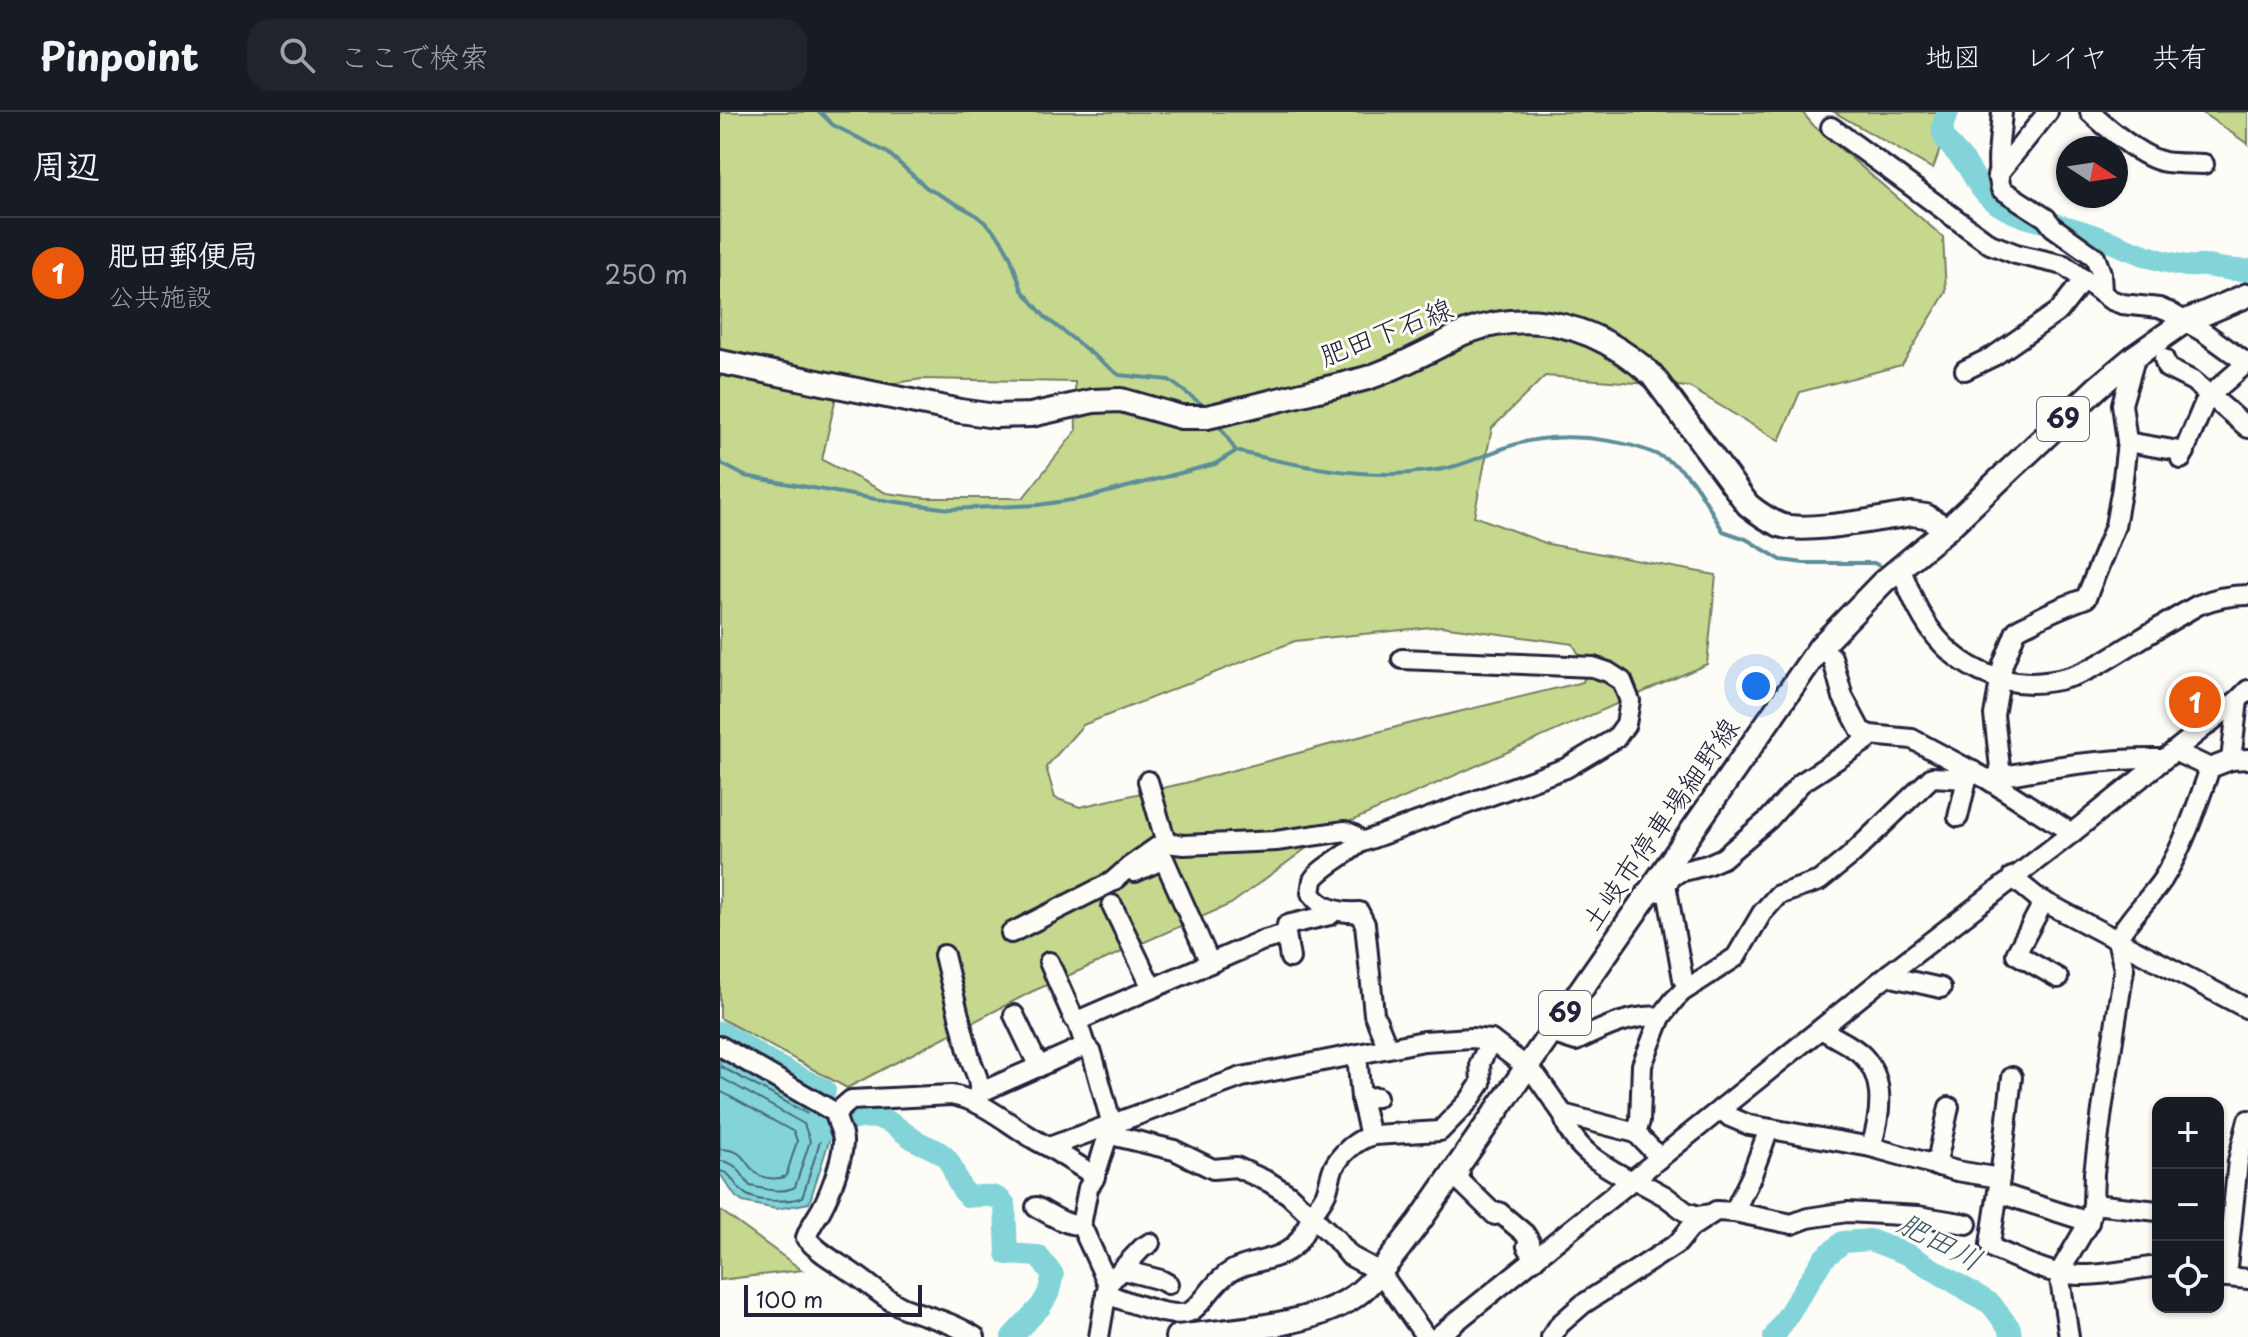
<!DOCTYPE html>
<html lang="ja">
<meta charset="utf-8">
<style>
body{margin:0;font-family:"Playpen Sans","Klee One",sans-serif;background:#20242c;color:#f1f3f6}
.controls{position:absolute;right:24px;bottom:24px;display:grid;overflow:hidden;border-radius:16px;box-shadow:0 2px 6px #0004}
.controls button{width:72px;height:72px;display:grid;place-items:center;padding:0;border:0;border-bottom:2px solid #363941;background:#171b24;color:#f1f3f6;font:40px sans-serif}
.compass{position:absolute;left:1336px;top:24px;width:72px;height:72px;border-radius:50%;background:#171b24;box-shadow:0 2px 6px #0004;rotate:102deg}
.scale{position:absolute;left:24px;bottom:20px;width:178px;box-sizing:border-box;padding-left:8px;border:4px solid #22223b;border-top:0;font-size:22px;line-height:28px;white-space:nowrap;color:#22223b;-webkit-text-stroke:6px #fdfcf7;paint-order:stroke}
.you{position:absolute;left:1036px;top:574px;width:28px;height:28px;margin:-20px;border:6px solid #fff;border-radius:50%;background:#1a73e8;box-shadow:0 0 0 12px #1a73e833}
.badge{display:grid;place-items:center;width:52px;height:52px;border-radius:50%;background:#ea580c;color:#fff;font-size:26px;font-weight:700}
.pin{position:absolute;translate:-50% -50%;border:4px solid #fff;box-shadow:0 2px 8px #0006}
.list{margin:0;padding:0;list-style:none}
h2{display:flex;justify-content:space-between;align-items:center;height:104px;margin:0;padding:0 32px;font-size:34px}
h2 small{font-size:26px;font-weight:400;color:#9ea1a6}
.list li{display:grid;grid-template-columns:52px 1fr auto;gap:24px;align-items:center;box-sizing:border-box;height:112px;padding:0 32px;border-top:2px solid #363941}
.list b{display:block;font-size:30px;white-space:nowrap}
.list p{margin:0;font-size:26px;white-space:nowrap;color:#9ea1a6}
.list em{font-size:26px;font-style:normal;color:#9ea1a6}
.icon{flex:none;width:44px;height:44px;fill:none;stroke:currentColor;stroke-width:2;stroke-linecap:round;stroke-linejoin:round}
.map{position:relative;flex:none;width:1528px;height:1225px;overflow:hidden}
header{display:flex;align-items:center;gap:48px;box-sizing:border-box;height:112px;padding:0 40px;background:#171b24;border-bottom:2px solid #363941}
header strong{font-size:38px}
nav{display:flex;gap:44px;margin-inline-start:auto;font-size:28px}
.search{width:560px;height:72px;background:#20242c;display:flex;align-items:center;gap:20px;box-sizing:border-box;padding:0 28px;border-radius:24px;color:#9ea1a6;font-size:30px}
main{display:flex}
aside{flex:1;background:#171b24}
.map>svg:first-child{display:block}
</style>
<header>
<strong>Pinpoint</strong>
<div class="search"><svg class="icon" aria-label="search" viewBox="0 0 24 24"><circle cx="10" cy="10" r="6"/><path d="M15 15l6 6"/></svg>ここで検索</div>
<nav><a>地図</a><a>レイヤ</a><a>共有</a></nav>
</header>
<main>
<aside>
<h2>周辺<small></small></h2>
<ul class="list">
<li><span class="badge">1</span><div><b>肥田郵便局</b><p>公共施設</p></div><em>250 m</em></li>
</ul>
</aside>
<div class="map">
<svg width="1528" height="1225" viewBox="0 0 1528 1225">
<rect width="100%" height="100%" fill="#fdfcf7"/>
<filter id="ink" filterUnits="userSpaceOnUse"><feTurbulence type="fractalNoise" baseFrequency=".0125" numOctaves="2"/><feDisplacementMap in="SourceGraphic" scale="16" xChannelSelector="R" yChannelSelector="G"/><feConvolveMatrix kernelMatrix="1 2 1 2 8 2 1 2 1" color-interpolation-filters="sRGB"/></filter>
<g filter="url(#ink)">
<g fill="#c5d88d" stroke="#747d64" stroke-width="2" fill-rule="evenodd">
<path d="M0,0H1082L1094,14L1223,125L1226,180L1182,253L1080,280L1059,329L969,275L825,264L772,316L754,404L828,432L996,463L987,552L611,718L511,792L311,880L127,976L0,906ZM202,267L355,270L356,319L303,386H206L166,381L102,348L117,280ZM721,514L853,532L867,557L863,570L684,613L465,671L360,695L335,686L326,655L363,613L575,529Z"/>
<path d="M1114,0H1233L1213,57Z"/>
<path d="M1481,0H1528V32Z"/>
<path d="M0,1098L82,1158L0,1168Z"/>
</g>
<path fill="#82d4d8" stroke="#5c8d99" stroke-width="2" d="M0,945L100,1000L109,1029L89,1091L56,1097L23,1090L16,1085L0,1062Z"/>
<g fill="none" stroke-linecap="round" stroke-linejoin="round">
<g stroke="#48697a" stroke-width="2">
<path d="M0,954L93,1005L100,1029L83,1083L81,1086C66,1090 34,1091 23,1080C13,1073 13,1061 0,1059"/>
<path d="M0,965L84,1012L90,1029L75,1075C62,1082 46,1077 30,1074C21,1062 17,1050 0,1049"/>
<path d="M0,979L74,1020L77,1029L66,1064C58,1068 43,1067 36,1061C21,1048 26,1038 0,1037"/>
</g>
<g stroke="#5c8d99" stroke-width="4">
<path d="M100,0L113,13L168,41L207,76L253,101L268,113L280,126L290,144L302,178L325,205L399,263L449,268L487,296"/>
<path d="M497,310L516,339C568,352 636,366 690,361C703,359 718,359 732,355C755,349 777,337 800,331C847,318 932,327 967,363C981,377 992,402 1003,419L1026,427L1061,448L1084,451H1154L1165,457"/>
<path d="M0,349L2,352L25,364L155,387L229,397L318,393L365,386L495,352L516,339"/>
<path d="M1173,471L1187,495"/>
</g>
<g stroke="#82d4d8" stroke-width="22">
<path d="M1228,0C1215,25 1228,30 1242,47C1253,59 1257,76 1271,87C1294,106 1323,109 1350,116C1389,126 1427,149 1467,154C1473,155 1480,153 1486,154C1500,156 1513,159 1528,158"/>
<path d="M0,920L20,931L49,950L105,978L98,1004L103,1019C122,1010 148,999 169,1010C178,1015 186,1023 195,1028C206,1035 219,1037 227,1047C237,1060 234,1071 249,1085C262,1084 277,1080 285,1093L287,1142L318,1144L333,1163L328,1182L321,1194L292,1225"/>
<path d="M1054,1225L1103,1147L1123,1130L1150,1128L1189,1143L1271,1192L1290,1217L1291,1225"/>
</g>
<defs>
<g id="minor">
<path d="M1282,0C1280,26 1275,51 1281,77L1326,106L1333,115L1375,145L1381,161L1382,181"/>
<path d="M1370,0C1387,16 1422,46 1445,50C1458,52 1472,51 1484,52"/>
<path d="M1111,15L1270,132L1296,142L1344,153L1391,188L1402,192L1439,196L1449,200L1485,221L1528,252"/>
<path d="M1277,63L1328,0"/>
<path d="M1444,247L1447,256L1473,269L1528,316"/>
<path d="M1245,258L1274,244L1339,199L1364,167"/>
<path d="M1407,330L1465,340"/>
<path d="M1461,347L1484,292L1490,283L1527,251"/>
<path d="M1180,456C1186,469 1191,483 1197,495C1227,555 1285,584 1350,565C1373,558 1394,543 1414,531C1435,518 1457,505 1478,493C1495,486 1509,483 1528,483"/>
<path d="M1100,535L1112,545L1123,585L1141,619L1150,623L1192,627L1267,667L1352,721"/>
<path d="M1454,639L1490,656L1511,648L1528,647"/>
<path d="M1511,648L1518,588"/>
<path d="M1281,664L1274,603L1283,552L1296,519C1301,514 1305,514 1312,510C1329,500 1347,493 1366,486L1395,414L1402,375L1407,330L1402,292L1414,250V245"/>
<path d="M1272,666C1332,655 1381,646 1443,647"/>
<path d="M428,669L446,731L464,733L556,729L625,719L634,723L639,731"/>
<path d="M1238,705L1247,667L1253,659"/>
<path d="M415,760L444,747L490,851"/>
<path d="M1292,765L1319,787L1528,897"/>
<path d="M946,772L963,867L969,875"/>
<path d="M940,780L952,765L959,760L987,753L1003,746L1049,707L1081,671L1147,628L1150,623"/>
<path d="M1324,789L1296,842L1338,866"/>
<path d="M392,793L432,876"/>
<path d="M291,821L392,770L410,754L437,735L446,731"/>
<path d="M224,843C232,876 240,909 249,942C254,962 263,966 257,990"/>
<path d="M570,846L566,822L567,813L610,803L615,798"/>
<path d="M329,850L354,907L357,909"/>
<path d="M1170,861L1176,866L1221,876"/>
<path d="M294,903L319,955"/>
<path d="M1104,915L1106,920C1117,927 1134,934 1143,944C1167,969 1160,1006 1151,1035"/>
<path d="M831,921L856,929C881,917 913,901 941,905"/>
<path d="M0,934L116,1001L131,988L231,983C269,989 295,1020 329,1035L522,965L704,929L751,926L771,928L808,956L817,965L843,1002L916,1021L939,1045"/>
<path d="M668,936L654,902L645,812L639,800C621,801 601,797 591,781C591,780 593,769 593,768C601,755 627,743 639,731L846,656L896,626L906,612L910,589L902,569L888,560L873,555L682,547"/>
<path d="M637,943L641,986L657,985"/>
<path d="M259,981L365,934"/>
<path d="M641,986L650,1024"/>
<path d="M1001,997L1010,1005L1029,1013L1151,1035L1237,1059L1280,1066L1270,1132L1274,1137C1294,1145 1317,1157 1338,1161C1369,1167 1407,1158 1438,1154"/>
<path d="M116,1001C116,1013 124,1020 123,1031C122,1049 110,1082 101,1098C95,1108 90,1114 86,1126C101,1143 119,1151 137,1164C153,1175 166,1188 184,1196C208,1205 233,1210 255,1225"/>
<path d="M843,1002C851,1036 883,1054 912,1069"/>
<path d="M392,1013L372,941L365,933L357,909L541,829L566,822"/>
<path d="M916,1021L920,1009L922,953L941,905L954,888L962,880L1016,845L1042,801L1058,783L1099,769L1129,745L1212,665L1247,667"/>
<path d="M387,1022L454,1038L493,1057L516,1055L549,1070L568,1082L616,1127L630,1144L660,1160L706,1225"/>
<path d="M329,1035L375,1064"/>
<path d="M1216,1054L1229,995"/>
<path d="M736,1057L740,1062L739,1068L775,1103L779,1100L805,1122L810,1130L807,1134L815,1147"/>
<path d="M1280,1066L1292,965"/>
<path d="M914,1067L945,1084L966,1100L979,1104L991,1102"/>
<path d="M1279,1081L1369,1110"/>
<path d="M1373,1092L1438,1099"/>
<path d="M316,1095C330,1102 346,1114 361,1113"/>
<path d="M1014,1100L1072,1112L1088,1106L1127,1100L1198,1104L1247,1112"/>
<path d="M403,1158L441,1168L448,1172"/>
<path d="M1498,1164L1528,1167"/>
<path d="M1506,1165L1518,1049L1528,1008"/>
<path d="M388,1172L422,1136L430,1131"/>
<path d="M386,1182C405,1188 458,1212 474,1197C488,1185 496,1167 513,1158C532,1148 559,1149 575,1133C584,1124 587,1112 593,1102C597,1094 603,1088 606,1081C609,1073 610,1065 613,1057C621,1041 637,1027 654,1023L720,1019L749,989L761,971L760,951L771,928"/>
<path d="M379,1225L388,1172L361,1113L368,1076L374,1067L391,1014"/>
<path d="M717,1225L1170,861L1352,721L1518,588L1528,578"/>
<path d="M831,1225L840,1212L863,1192L958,1131L970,1116L996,1099L1014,1100L1031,1065L1049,1017"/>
<path d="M1349,1225L1339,1161L1369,1110L1373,1092L1374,1061L1382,998L1404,857L1397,828C1409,805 1429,788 1443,767C1464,733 1477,694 1490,656"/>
</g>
<g id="major">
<path d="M0,250L240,299L275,304L311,303L373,289L401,288L461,305H487C523,297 558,288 594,279C611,275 630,271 647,266C672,258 696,245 719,234C728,229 737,223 746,220C816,195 879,216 932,263L1028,393C1038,401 1048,408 1060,413C1086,422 1161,406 1192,402L1206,404L1227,417"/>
<path d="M457,1225C509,1218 598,1215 640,1180C663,1160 680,1134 699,1110L1100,535L1163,470L1227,417L1378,275L1414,245L1464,210L1528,183"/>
</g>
</defs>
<use href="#minor" stroke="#22223b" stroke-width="24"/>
<use href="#major" stroke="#22223b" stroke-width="28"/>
<use href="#minor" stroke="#fdfcf7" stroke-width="18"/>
<use href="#major" stroke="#fdfcf7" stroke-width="22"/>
</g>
</g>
<g text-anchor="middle" stroke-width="6" stroke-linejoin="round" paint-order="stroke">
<g fill="#fdfcf7" stroke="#646373" stroke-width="2">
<rect x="1317" y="285" width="52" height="44" rx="6"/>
<rect x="819" y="879" width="52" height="44" rx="6"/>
</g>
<g font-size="26" font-weight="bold" fill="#22223b">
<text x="1343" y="316">69</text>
<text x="845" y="910">69</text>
</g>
<g font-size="28" fill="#22223b" stroke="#fdfcf7">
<text transform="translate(666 220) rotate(-21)" y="10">肥田下石線</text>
<text transform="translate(940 712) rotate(-55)" y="10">土岐市停車場細野線</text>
</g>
<g font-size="30" font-style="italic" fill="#3f576a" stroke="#fdfcf7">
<text transform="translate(1220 1130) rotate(28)" y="10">肥田川</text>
</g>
</g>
</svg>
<div class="controls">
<button>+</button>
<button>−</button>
<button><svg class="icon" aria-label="locate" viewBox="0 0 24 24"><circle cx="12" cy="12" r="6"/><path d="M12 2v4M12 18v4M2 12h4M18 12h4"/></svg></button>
</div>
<svg class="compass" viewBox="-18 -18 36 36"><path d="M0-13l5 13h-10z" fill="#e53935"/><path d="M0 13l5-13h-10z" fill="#9ea1a6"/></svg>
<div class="scale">100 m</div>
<div class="you"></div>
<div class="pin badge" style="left:1475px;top:590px">1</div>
</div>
</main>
